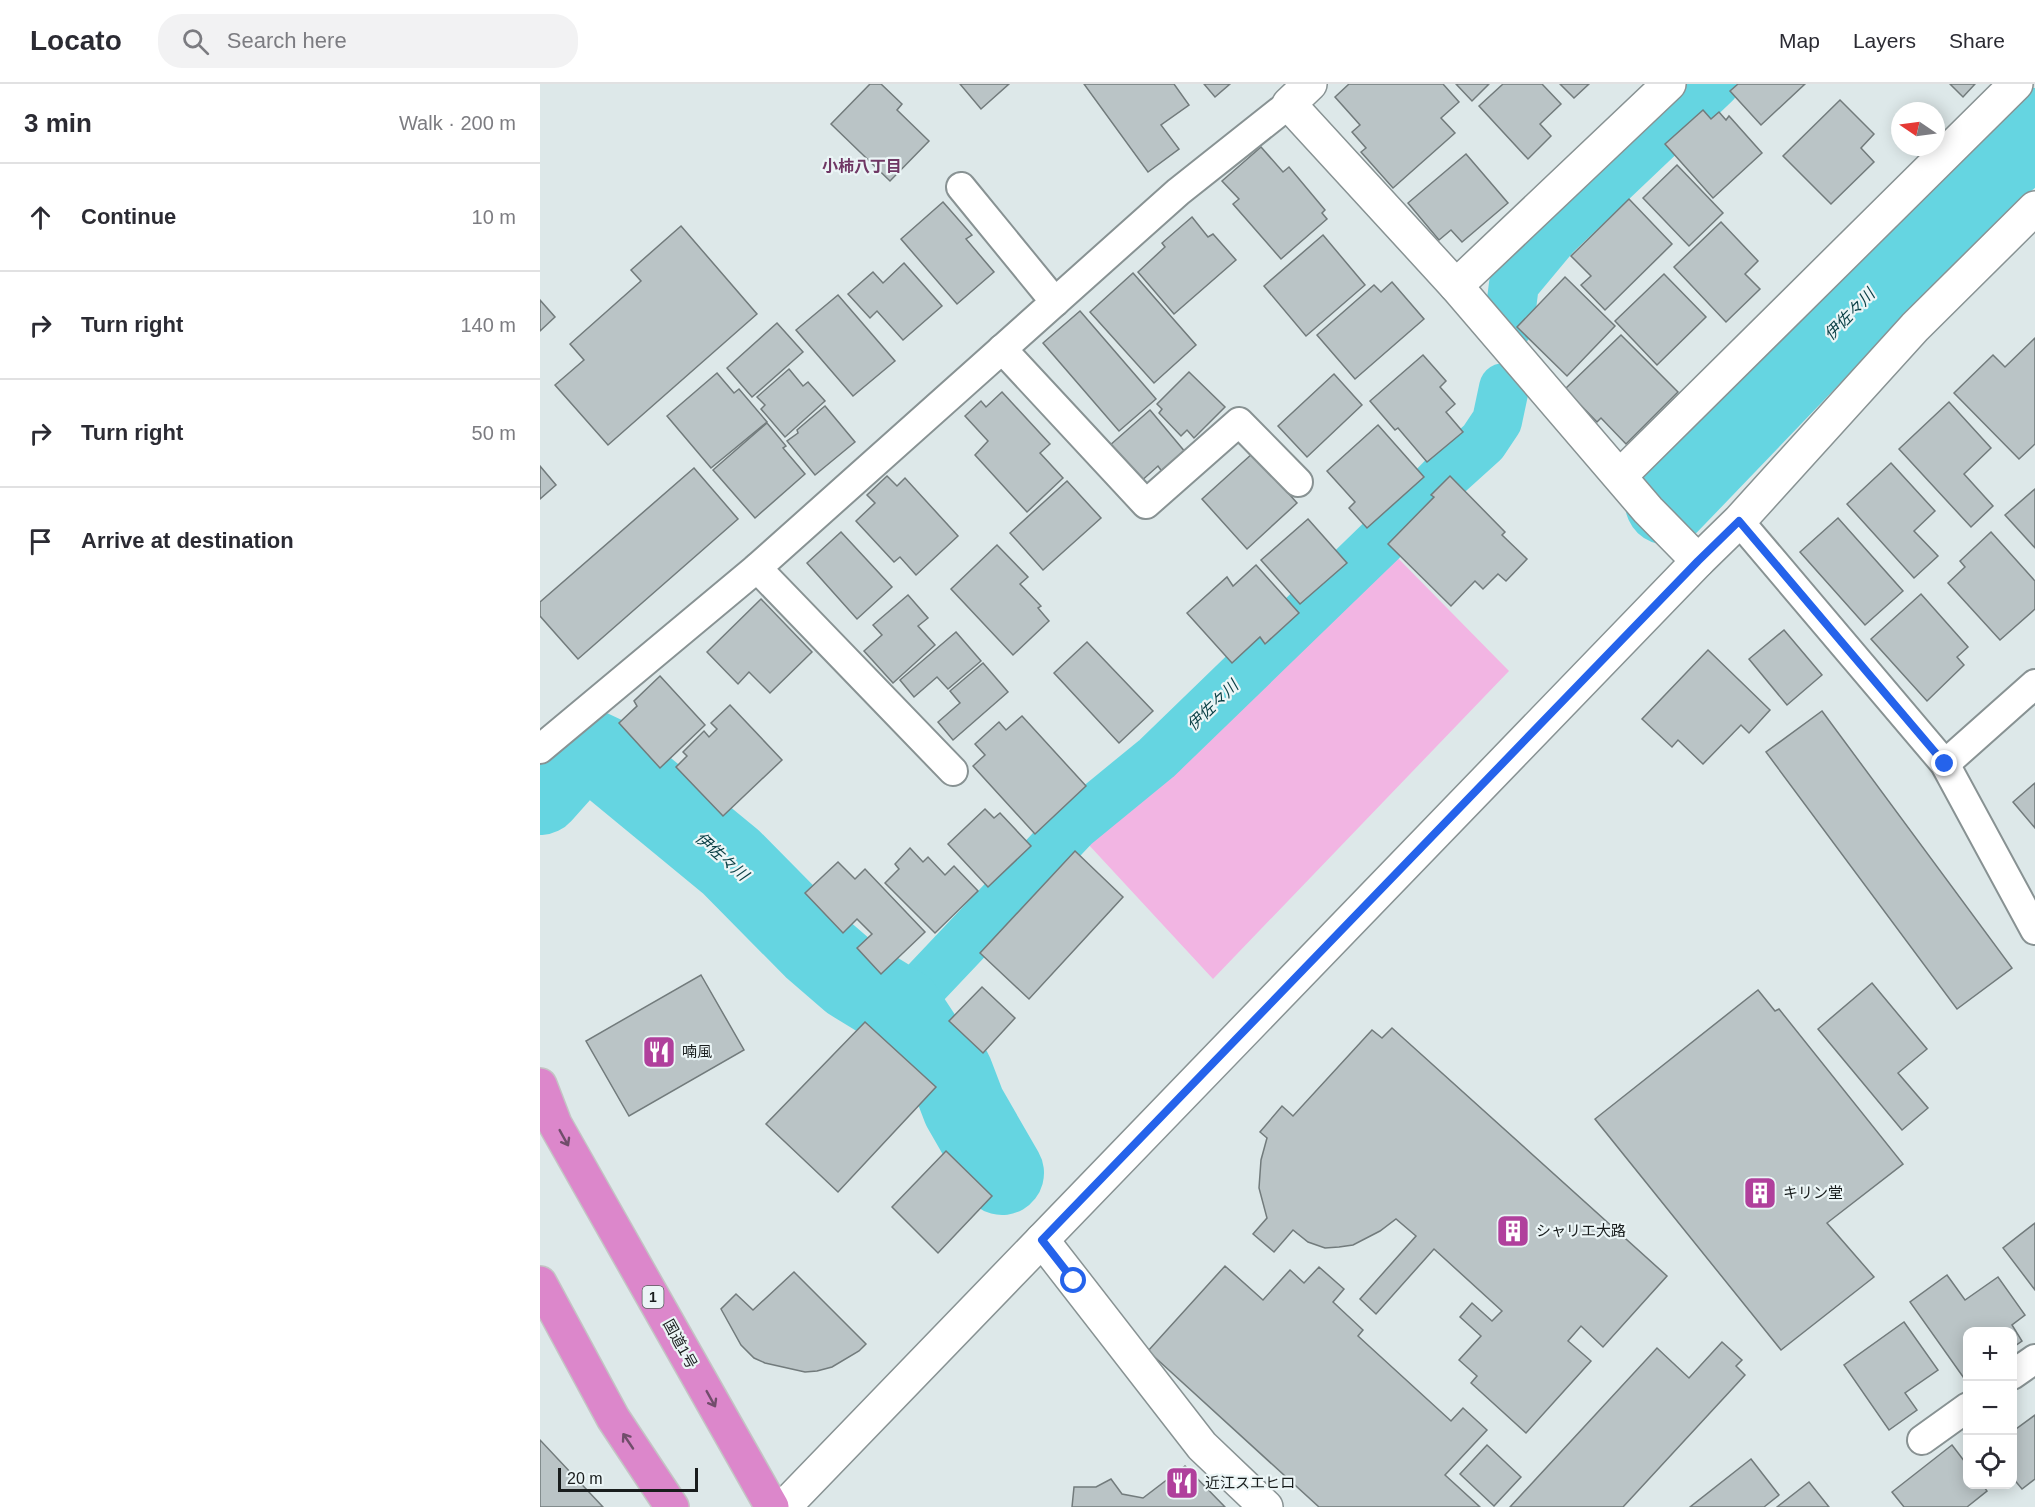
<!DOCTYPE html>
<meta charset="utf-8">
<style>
body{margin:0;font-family:Helvetica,"Noto Sans JP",sans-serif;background:#f2f2f3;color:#2b2b33}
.controls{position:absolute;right:18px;bottom:18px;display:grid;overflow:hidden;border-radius:12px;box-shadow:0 3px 15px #0003}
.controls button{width:54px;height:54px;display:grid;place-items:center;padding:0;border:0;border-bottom:2px solid #e1e1e2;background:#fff;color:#2b2b33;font:30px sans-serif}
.compass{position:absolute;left:1351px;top:18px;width:54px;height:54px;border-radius:50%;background:#fff;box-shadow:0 3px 15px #0003;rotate:283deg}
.scale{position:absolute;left:18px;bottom:15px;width:140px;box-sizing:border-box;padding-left:6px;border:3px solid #191d1d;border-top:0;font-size:16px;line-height:21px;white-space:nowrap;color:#191d1d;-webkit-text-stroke:4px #ebf5f6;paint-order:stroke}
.stop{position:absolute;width:18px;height:18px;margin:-14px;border:4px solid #2563eb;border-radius:50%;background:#fff}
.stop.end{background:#2563eb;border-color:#fff;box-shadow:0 2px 6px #0008}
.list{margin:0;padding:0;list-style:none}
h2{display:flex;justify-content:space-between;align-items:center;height:78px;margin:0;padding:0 24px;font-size:26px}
h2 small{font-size:20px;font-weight:400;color:#7c7c81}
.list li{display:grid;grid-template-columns:39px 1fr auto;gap:18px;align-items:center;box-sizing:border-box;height:108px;padding:0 24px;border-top:2px solid #e1e1e2}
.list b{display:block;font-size:22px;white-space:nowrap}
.list em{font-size:20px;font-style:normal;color:#7c7c81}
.icon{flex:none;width:33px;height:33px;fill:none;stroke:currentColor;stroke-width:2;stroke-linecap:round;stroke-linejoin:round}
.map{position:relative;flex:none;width:1495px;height:1423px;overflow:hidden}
header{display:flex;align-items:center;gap:36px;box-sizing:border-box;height:84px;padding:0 30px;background:#fff;border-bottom:2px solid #e1e1e2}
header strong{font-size:28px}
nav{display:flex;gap:33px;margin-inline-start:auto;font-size:21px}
.search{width:420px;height:54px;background:#f2f2f3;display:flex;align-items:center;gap:15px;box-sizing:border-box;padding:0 21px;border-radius:24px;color:#7c7c81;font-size:22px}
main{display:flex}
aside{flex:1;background:#fff}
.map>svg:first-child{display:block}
</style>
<header>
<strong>Locato</strong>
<div class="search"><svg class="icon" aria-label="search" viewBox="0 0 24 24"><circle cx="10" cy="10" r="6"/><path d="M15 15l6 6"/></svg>Search here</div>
<nav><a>Map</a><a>Layers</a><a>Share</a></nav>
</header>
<main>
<aside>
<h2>3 min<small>Walk · 200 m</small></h2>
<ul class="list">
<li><svg class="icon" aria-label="ahead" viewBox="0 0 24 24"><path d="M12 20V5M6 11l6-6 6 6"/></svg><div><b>Continue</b></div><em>10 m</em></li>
<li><svg class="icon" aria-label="right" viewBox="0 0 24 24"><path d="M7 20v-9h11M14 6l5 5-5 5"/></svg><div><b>Turn right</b></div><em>140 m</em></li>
<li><svg class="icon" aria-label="right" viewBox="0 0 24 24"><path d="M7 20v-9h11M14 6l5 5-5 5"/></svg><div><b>Turn right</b></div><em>50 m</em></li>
<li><svg class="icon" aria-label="arrive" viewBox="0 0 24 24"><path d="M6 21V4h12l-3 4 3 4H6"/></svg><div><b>Arrive at destination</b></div></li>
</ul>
</aside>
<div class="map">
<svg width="1495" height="1423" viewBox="0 0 1495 1423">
<rect width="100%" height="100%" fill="#dde8e9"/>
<path fill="#f2b5e3" d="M848,464L969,587L673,895L548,760L543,742L612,687L673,632L837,469Z"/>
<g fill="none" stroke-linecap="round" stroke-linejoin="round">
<g stroke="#65d5e1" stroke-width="50">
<path d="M969,240L974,200L1014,152L1174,0"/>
<path d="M361,925L534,742L617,674L842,456L902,395L943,358L957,337L964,304"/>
</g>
<g stroke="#65d5e1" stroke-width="84">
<path d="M1127,419L1394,141L1495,46"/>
<path d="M0,709L33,672L49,667L66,675L191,778L275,863L312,895L361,925L384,960L411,989L424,1023L462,1089"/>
</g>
</g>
<g fill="#bac4c6" stroke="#727b7c" stroke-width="1.5">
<path d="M330,0H341L362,20L357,26L389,57L350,97L291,40Z"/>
<path d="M420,0H469L441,25Z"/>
<path d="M544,0H634L649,21L621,41L639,65L608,88Z"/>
<path d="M664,0H690L675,13Z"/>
<path d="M809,0H903L919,18L901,34L915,49L853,104L821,68L826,64L812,48L820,41L795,13Z"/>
<path d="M916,0H949L932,17Z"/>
<path d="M963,0H1002L1021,20L1000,40L1011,52L988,75L939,22Z"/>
<path d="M1020,0H1049L1034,14Z"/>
<path d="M1198,0H1265L1221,41L1190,7Z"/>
<path d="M1410,0H1435L1423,13Z"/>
<path d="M1300,16L1334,50L1321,64L1334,78L1291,120L1243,72Z"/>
<path d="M1163,26L1171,35L1179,28L1186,36L1189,32L1222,69L1173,114L1125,60Z"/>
<path d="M721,63L743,88L749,83L785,126L782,129L787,135L741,175L693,120L699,115L682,97Z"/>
<path d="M926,70L968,119L922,158L911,146L899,156L868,119Z"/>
<path d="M1137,81L1183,129L1149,162L1103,114Z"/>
<path d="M1089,115L1132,160L1065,226L1041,201L1051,192L1031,172Z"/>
<path d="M403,118L432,151L426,155L454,188L417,220L361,155Z"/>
<path d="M652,133L668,153L673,150L696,176L634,230L598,188L625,163L622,159Z"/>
<path d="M1181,138L1218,177L1205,190L1220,205L1186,238L1134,183Z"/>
<path d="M141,142L217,230L68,361L15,301L44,276L30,260L101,197L91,186Z"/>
<path d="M783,151L825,201L766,252L724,202Z"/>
<path d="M364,179L402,222L363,256L337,227L330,234L308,210L333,188L343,199Z"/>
<path d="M593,189L656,261L614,299L550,228Z"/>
<path d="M1124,190L1166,233L1117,281L1075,237Z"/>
<path d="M1025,193L1075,242L1027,292L977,243Z"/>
<path d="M852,198L884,235L815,295L777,251L834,201L841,208Z"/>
<path d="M298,211L355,277L313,312L256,246Z"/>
<path d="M0,216L15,233L0,247Z"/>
<path d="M540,227L616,315L579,347L503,259Z"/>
<path d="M237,239L263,268L212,313L187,284Z"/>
<path d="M1081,251L1138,308L1086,360L1061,334L1057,338L1025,305Z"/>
<path d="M1495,254V360L1479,375L1414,309L1453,271L1465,283Z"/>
<path d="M883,271L906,297L900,303L915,320L906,328L923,348L887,378L858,344L855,346L830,317Z"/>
<path d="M249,285L263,302L268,298L285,317L245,353L221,325L225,321L217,313Z"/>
<path d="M649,288L685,323L654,354L647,346L641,352L619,329L622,325L617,320Z"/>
<path d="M177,289L194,309L199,305L227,338L171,384L127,332Z"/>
<path d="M794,290L822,321L767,373L738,342Z"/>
<path d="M462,308L510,360L500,369L523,394L487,428L435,371L448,357L425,332L441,317L446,323Z"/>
<path d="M1409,318L1451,364L1424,390L1453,422L1431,443L1359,365Z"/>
<path d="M285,322L315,358L275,391L247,357L258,349L257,346Z"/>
<path d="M610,326L646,369L623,389L618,382L599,399L569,362Z"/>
<path d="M227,339L246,362L243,364L265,390L215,434L173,386Z"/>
<path d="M838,341L884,393L827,444L809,424L815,418L787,387Z"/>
<path d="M713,369L757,419L707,465L662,415Z"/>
<path d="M1351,379L1395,427L1374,447L1398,472L1374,494L1307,420Z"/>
<path d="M0,382L16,401L0,415Z"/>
<path d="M154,384L198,435L38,575L0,532V518Z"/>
<path d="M347,392L357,402L365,394L418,452L376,491L360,473L354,478L316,437L335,419L327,411Z"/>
<path d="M910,392L965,448L962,451L987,475L966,497L958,490L943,505L935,497L911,522L848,460L894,413L891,411Z"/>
<path d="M527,397L561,434L503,486L470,449Z"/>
<path d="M1495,405V464L1465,431Z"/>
<path d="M1298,434L1363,507L1325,541L1260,468Z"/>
<path d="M768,435L807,479L760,520L721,476Z"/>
<path d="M301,448L352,503L317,535L267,479Z"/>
<path d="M1451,448L1495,497V525L1460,556L1408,499L1425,483L1420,477Z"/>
<path d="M457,461L488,493L480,500L501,522L498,524L509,537L473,571L411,505Z"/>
<path d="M716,481L759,529L725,560L720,553L692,579L647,529L687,493L693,502Z"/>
<path d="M1381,510L1428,563L1417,573L1424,581L1387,617L1331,555Z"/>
<path d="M368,511L388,534L378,542L395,561L353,599L324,567L342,551L333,541Z"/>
<path d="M221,515L272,568L230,609L209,588L198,600L167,568Z"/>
<path d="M1244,546L1282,591L1247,621L1209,575Z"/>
<path d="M416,548L441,577L408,605L397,593L374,613L360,596Z"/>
<path d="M547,558L613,627L579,659L514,589Z"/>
<path d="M1168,566L1230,626L1209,649L1201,641L1163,680L1138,656L1132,663L1102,635Z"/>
<path d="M443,579L468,608L413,656L398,638L420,619L410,607Z"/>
<path d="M120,592L165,641L120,684L79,639L97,622L94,617Z"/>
<path d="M190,621L242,676L183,732L136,683L147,672L143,668L164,647L169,653L177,645L171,639Z"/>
<path d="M1282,627L1472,884L1417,925L1226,668Z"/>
<path d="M482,632L546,702L495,750L433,682L445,671L435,660L459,638L466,646Z"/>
<path d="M1495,699V744L1473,718Z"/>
<path d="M445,725L454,734L460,729L491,762L448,803L408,760Z"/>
<path d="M370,764L383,778L388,773L405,791L414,782L438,807L395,849L345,799L359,785L355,780Z"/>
<path d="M535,767L583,813L489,915L440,869Z"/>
<path d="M298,778L315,795L325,785L385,848L341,890L317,864L332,850L317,835L303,849L265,809Z"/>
<path d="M161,891L204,966L89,1032L46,957Z"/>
<path d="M1332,899L1387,965L1358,989L1388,1024L1362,1046L1278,945Z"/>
<path d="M442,903L475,934L443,969L409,937Z"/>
<path d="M1218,906L1235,927L1239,925L1363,1080L1287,1139L1334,1193L1241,1266L1055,1035Z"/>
<path d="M325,938L396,1003L298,1108L226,1040Z"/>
<path d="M852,944L1127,1192L1063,1263L1041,1242L1028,1257L1051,1277L986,1349L931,1299L937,1292L919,1276L941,1252L920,1233L932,1219L952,1237L962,1227L894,1165L836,1230L820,1215L876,1152L856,1135L840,1147L813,1161L799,1163L785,1164L768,1158L753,1146L734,1168L713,1150L727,1134L719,1104L721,1076L727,1054L720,1048L742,1022L753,1032L832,946L842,954Z"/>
<path d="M406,1067L452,1112L398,1169L352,1123Z"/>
<path d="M1495,1139V1206L1463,1164Z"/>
<path d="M685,1182L723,1216L750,1186L764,1199L779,1183L804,1205L793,1218L823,1246L818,1252L911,1337L923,1324L947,1346L905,1391L940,1423H779L608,1267Z"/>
<path d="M254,1188L326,1260L319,1267L292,1283L277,1287L265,1288L225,1279L214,1274L201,1261L181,1225L196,1210L213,1226Z"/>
<path d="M1407,1191L1425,1216L1458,1193L1485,1231L1472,1241L1482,1257L1472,1264V1248H1428L1426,1297L1370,1218Z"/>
<path d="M1364,1238L1398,1286L1365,1309L1377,1326L1349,1346L1304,1281Z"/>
<path d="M1182,1258L1202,1276L1196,1282L1205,1291L1083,1423H970L1117,1264L1149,1294Z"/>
<path d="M1495,1331V1395L1482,1405L1472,1393V1348Z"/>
<path d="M0,1356L63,1423H0Z"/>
<path d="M947,1361L981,1393L954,1422L920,1390Z"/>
<path d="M1412,1361L1428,1382V1400H1442L1447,1407L1427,1423H1364L1352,1408Z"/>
<path d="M1211,1375L1239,1411L1224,1423H1150Z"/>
<path d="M645,1382L685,1423H532L534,1403H556L571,1395L582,1410L603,1414Z"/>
<path d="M1269,1398L1289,1423H1237Z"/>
</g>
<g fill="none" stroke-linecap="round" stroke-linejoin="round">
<defs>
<g id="service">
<path d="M421,103L515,218"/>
<path d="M462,265L606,420L699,338L758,398"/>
<path d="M1199,437L1405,680L1495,846"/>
<path d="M217,484L413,687"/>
<path d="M0,665L217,484L638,108L749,20"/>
<path d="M1405,680L1495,600"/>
<path d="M1472,1291L1495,1275"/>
<path d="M1382,1356L1428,1323"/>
</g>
<g id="minor">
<path d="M770,0L749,20L916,202L1108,426L1158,477"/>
<path d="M916,202L1129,0"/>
<path d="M1080,392L1476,0"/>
<path d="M502,1156L662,1362L726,1423"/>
</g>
<path id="tertiary" d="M244,1423L1158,477L1199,437L1375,243L1495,124"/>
<g id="trunk">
<path d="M0,1001L15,1040L232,1423"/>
<path d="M0,1199L73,1334L132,1423"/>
</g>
</defs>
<use href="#service" stroke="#889293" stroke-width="32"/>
<use href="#minor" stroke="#889293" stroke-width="36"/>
<use href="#tertiary" stroke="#889293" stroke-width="36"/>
<use href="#trunk" stroke="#c3c4c4" stroke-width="36"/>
<use href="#service" stroke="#fff" stroke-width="28"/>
<use href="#minor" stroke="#fff" stroke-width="33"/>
<use href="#tertiary" stroke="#fff" stroke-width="33"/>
<use href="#trunk" stroke="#dc87cb" stroke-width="33"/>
</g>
<defs><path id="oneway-shaft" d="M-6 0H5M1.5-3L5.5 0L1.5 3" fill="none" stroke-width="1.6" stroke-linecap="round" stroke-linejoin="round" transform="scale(1.5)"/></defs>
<g stroke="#714d6b">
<use href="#oneway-shaft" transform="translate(24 1054) rotate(61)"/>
<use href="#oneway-shaft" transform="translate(171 1315) rotate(61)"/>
<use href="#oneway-shaft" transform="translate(88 1357) rotate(-124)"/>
</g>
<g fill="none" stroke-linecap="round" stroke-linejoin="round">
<path stroke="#2563eb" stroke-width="8" d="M534,1197L502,1156L1158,477L1199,437L1405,680"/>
</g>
<defs>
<symbol id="restaurant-square" viewBox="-11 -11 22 22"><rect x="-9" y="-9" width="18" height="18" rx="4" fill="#b0409c" stroke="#ebf5f6"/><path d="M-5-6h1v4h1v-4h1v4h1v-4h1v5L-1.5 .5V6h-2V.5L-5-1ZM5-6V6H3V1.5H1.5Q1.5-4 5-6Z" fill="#fff"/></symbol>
<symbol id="building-square" viewBox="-11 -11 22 22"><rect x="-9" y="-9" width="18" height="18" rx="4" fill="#b0409c" stroke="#ebf5f6"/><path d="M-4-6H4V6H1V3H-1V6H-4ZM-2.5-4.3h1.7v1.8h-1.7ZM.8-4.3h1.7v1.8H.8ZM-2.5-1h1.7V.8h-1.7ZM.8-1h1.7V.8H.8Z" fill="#fff"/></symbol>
</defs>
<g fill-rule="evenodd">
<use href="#restaurant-square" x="100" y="949" width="38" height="38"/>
<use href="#building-square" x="1201" y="1090" width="38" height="38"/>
<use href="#building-square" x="954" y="1128" width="38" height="38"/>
<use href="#restaurant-square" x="623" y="1380" width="38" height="38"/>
</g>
<g text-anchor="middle" stroke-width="4.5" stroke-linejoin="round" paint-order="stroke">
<rect fill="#ebf5f6" stroke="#585e5e" stroke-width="1.5" x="102.5" y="1202" width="21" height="22" rx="4.5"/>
<g font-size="14" font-weight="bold" fill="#191d1d">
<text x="113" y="1218">1</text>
</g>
<g font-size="15" fill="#191d1d" stroke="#ebf5f6" text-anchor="start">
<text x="142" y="973">喃風</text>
<text x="1243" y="1114">キリン堂</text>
<text x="996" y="1152">シャリエ大路</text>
<text x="665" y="1404">近江スエヒロ</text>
</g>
<g font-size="15" fill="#191d1d" stroke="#ebf5f6">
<text transform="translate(140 1260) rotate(61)" y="5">国道1号</text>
</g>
<g font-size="16" font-weight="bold" fill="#6f3764" stroke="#ebf5f6">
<text x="322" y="88">小柿八丁目</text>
</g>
<g font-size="16" font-style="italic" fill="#0a3f45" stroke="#ebf5f6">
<text transform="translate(1309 230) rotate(-46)" y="6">伊佐々川</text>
<text transform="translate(672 621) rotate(-44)" y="6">伊佐々川</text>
<text transform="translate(182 772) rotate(41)" y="6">伊佐々川</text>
</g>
</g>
</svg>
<div class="controls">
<button>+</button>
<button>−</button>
<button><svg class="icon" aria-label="locate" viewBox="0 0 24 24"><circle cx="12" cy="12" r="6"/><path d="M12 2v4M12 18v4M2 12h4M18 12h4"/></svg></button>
</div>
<svg class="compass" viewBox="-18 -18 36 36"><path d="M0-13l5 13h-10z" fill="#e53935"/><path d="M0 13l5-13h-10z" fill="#7c7c81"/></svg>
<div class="scale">20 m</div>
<div class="stop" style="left:534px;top:1197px"></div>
<div class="stop end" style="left:1405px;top:680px"></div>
</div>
</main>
